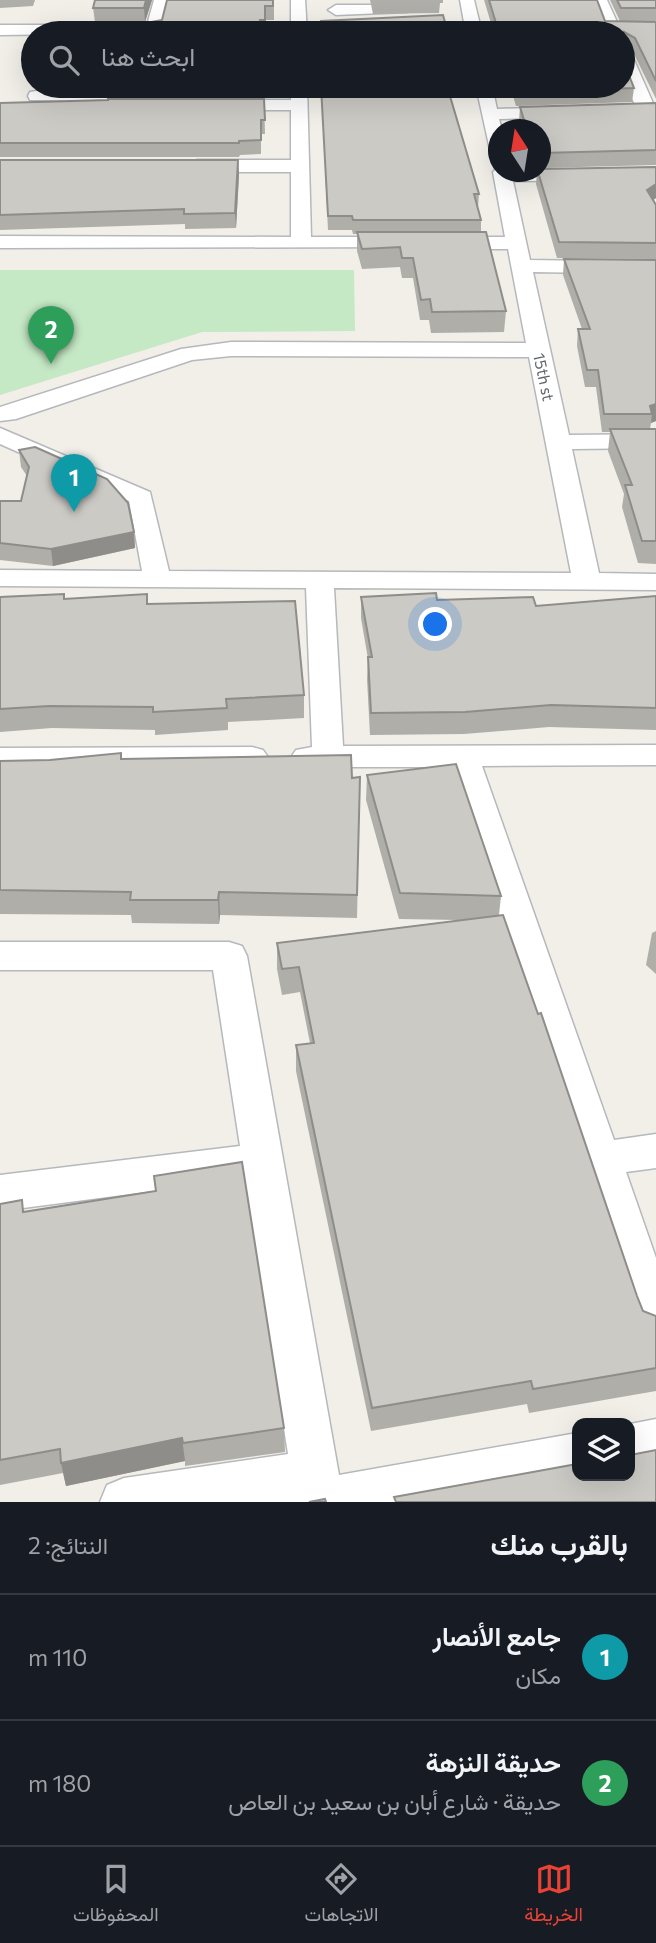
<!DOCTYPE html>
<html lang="ar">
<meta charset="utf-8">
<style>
body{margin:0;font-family:Commissioner,Vazirmatn,sans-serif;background:#242831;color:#f1f3f6;direction:rtl}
.controls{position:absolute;right:21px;bottom:21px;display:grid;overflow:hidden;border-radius:14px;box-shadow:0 7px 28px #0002}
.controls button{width:63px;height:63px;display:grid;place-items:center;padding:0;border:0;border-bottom:2px solid #363941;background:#171b24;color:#f1f3f6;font:35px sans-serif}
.compass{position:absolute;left:488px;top:119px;width:63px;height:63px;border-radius:50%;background:#171b24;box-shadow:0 7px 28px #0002;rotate:348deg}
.you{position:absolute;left:436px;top:625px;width:24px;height:24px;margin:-18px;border:5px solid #fff;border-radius:50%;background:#1a73e8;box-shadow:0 0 0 10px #1a73e833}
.badge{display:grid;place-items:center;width:46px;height:46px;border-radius:50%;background:#ea4335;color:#fff;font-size:23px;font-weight:700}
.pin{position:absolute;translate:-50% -58px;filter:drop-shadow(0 2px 4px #0008)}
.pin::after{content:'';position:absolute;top:37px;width:24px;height:21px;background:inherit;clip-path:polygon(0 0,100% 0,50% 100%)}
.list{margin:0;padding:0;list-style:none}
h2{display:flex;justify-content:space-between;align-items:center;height:91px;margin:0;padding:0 28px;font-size:30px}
h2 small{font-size:23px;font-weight:400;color:#9ea1a6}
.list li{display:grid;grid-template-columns:46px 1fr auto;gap:21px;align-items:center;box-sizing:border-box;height:126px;padding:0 28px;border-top:2px solid #363941}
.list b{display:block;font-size:26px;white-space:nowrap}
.list p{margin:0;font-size:23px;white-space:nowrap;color:#9ea1a6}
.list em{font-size:23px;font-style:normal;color:#9ea1a6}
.icon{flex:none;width:38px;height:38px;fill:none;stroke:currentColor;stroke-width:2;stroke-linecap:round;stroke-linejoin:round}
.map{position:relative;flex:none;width:656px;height:1502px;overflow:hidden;direction:ltr}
.search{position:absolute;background:#171b24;box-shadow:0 7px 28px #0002;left:21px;right:21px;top:21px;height:77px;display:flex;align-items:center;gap:18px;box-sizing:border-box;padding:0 24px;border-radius:38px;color:#9ea1a6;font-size:26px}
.sheet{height:343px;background:#171b24}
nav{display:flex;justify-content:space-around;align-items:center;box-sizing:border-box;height:98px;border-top:2px solid #363941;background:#171b24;font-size:19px;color:#9ea1a6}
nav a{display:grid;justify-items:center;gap:4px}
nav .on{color:#ea4335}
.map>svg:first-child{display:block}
</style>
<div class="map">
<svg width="656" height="1502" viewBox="0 0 656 1502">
<rect width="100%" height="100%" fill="#f1efe8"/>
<path fill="#c5e8c5" d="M0,270H354L355,331L202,332L0,395Z"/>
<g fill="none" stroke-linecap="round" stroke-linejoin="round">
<defs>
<g id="minor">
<path d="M154,0H168L161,33L0,35V25H147Z"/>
<path d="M291,0H305L307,33H291Z"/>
<path d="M398,0H412L407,12L336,15L328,10L336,5H396Z"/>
<path d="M460,0H474L482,33H466Z"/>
<path d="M593,0H607L622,33H606Z"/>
<path d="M623,48L631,53L656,110L653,114L647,115C629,111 622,64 623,48Z"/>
<path d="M291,86H307L311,237H400L410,243L407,247L0,248V236L291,237V172H197L188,166L197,160H291V110H222L213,105L222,100H291Z"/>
<path d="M476,86H492L497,109L560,107L569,112L560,117L499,119L502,130H498V160L492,159Z"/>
<path d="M36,91H122L130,96L122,101L30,100L28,96L30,92Z"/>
<path d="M498,167V172L656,168V180L513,181L530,260L656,262V274L533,272L569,435L656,434V448L572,449L599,573L656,574V590L334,588L343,746L656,745V765L482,766L614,1140L656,1134V1168L626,1172L656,1258V1340L640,1334L634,1320L450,767H307L296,764L291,757L296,750L312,747L306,588L0,586V570L142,571L129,501L0,444V428L150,492L169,571L571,573L529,357L231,356L192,360L16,419L0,421V407L181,349L231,342L526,343L508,249H448L438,243L448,237H505L493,172Z"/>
<path d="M252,747L263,750L268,757L263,764L252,767L0,768V748Z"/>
<path d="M0,942H229L242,946L247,956L339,1475L577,1433V1476H585L452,1502H100L107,1485L124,1478L288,1454L245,1179L0,1211V1175L240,1146L213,970H0Z"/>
<path d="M656,1419V1465L630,1470V1424Z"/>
</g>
</defs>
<use href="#minor" stroke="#b5b8bc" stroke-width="3"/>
<use href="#minor" fill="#fff" fill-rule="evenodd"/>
</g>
<g fill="#afaea9">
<path d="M0,0H35L33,6L0,8Z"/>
<path d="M95,0H152L145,22H95L93,8Z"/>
<path d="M167,0H274V20H265V33H93L162,20Z"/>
<path d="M370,0H443V3H440L439,13L373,14Z"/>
<path d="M484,0H597L605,21H620L610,0H656V21H626L656,22V99L633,52L623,46V33H494Z"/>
<path d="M63,86H264L263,97H83Z"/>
<path d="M321,86H447L479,194L478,208L481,220V232L506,311L504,332L431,333L429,320H420L413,278H402L400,267L362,269L357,251V234H353L352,230H328Z"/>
<path d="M510,86H623L634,88L632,102L516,106Z"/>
<path d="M107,99H264L265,134H261V154L240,155L239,157H0V103L107,100Z"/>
<path d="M656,103V165L541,168V130H521L519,121L520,107Z"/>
<path d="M0,160H238L239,175L236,228L185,229V224L0,230Z"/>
<path d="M656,167V198L653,200L656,206V259L557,258L536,184L537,172Z"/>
<path d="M564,259L656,260V421L651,423L650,429H656V564L638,563L622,507L624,494L608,451L610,432H602L596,387H585L577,346L578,329H582L563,275Z"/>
<path d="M19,450L134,532L135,548L53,566L0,560V501H21L27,476L21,467Z"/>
<path d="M64,594L65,599L147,604L304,695V718L228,722V730L155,735V730L52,728L0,732V597Z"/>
<path d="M656,596V730L549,727L464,734L370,735L367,679L368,659L361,618V597L536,606Z"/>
<path d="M121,753L122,759L352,778L360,777L357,918L220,915L219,924L132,923L131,915L0,914V761L50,760Z"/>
<path d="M367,775L501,896L499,915L637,1296L643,1311L656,1316V1391L529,1413L527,1404L371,1431L296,1071V1045L310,1043L300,992L282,995L277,969V943L459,920L399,919L366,800Z"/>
<path d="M656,931V974L646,965L652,933Z"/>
<path d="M0,1204L25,1212L284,1428L285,1452L185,1466V1461L66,1486L63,1473L0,1485Z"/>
</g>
<g fill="#8f8d8a">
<path d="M146,0H152L145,22L144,8Z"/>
<path d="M238,160L239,175L236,228L235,213Z"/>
<path d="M656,184V198L645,206L647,190Z"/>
<path d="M656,404V421L651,423L652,414L650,406Z"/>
<path d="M134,532L135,548L53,566L51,549Z"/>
<path d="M219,892L220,915L219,924L218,900Z"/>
<path d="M182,1438L185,1461L66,1486L61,1463Z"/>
</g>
<g fill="#cccac5" stroke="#8f8d8a" stroke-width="2">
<path d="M95,0H146L144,8H93Z"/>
<path d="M167,0H273V6H265V20H260L263,33H93L162,20Z"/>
<path d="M489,0H597L605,21L656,22V81L635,38L624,32L623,49V33H499Z"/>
<path d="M617,0H656V8H621Z"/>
<path d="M443,15L448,33H323L321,21Z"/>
<path d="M623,60L634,88L517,92L515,86H623Z"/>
<path d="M321,86H447L479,194H474L481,220H353L352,216H328Z"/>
<path d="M107,99H264L265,120H261V140L239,141V143H0V103L109,100Z"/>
<path d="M656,103V150L541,153V130H527L520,107Z"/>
<path d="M0,160H238L235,213L184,214V209L0,215Z"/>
<path d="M656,167V184L647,190L656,205V243L559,242L538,172H541V169Z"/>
<path d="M357,232H486L506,311L432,312L430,299L421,300L413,258H402L400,247L362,249Z"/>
<path d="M564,259L656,260V404L650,406L652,414H604L598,370H587L578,329H590Z"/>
<path d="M610,429H656V541H642L625,485H632Z"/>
<path d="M35,447L107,479L128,503L134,532L51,549L0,543V501H21L29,467L19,450Z"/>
<path d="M436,593L437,600L533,597L536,606L656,596V708L551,705L465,712L371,713L368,657H372L361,597Z"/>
<path d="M64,594V599L147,594V604L295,601L304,695L226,699L227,708L153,712V707L49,706L0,709V597Z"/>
<path d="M121,753V759L351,755L352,778L360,777L357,895L219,892L218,900H130L131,892L0,890V761L50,760Z"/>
<path d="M456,764L501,896L400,893L367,775Z"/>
<path d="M503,915L538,1014L541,1013L637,1296L643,1311L656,1316V1368L533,1389L531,1381L372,1408L296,1045L314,1043L299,967L282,969L277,943Z"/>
<path d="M242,1162L284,1428L183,1443L182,1438L61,1463L60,1449L0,1460V1204L22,1200L23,1212L156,1191L154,1176Z"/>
<path d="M656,1450V1502H396L394,1497L577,1464V1476H630V1455Z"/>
<path d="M325,1499L326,1502H309Z"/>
</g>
<g text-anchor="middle" stroke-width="7" stroke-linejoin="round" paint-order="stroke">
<g font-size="16" fill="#5f6368" stroke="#fff">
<text transform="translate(544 377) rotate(78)" y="6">15th st</text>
</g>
</g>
</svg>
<div class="controls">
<button><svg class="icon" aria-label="layers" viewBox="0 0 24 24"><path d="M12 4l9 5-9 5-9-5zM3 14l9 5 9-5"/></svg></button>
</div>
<svg class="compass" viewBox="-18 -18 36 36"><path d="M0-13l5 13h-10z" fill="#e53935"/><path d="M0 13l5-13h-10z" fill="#9ea1a6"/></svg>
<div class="you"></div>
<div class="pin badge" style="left:74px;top:512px;background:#0f9aa8">1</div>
<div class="pin badge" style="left:51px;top:364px;background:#2e9e5b">2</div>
<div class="search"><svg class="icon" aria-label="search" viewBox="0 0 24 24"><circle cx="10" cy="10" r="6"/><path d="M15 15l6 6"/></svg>ابحث هنا</div>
</div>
<section class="sheet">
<h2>بالقرب منك<small>النتائج: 2</small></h2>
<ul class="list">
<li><span class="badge" style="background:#0f9aa8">1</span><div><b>جامع الأنصار</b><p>مكان</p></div><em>110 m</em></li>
<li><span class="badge" style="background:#2e9e5b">2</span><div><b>حديقة النزهة</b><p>حديقة · شارع أبان بن سعيد بن العاص</p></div><em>180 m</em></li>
</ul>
</section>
<nav>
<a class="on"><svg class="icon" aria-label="map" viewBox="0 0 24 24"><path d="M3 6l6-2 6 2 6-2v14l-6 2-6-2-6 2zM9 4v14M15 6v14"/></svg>الخريطة</a>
<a><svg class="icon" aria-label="directions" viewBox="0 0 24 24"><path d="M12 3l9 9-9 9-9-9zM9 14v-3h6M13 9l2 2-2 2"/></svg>الاتجاهات</a>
<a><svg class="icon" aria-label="saved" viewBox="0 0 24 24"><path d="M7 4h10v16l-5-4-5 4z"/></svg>المحفوظات</a>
</nav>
